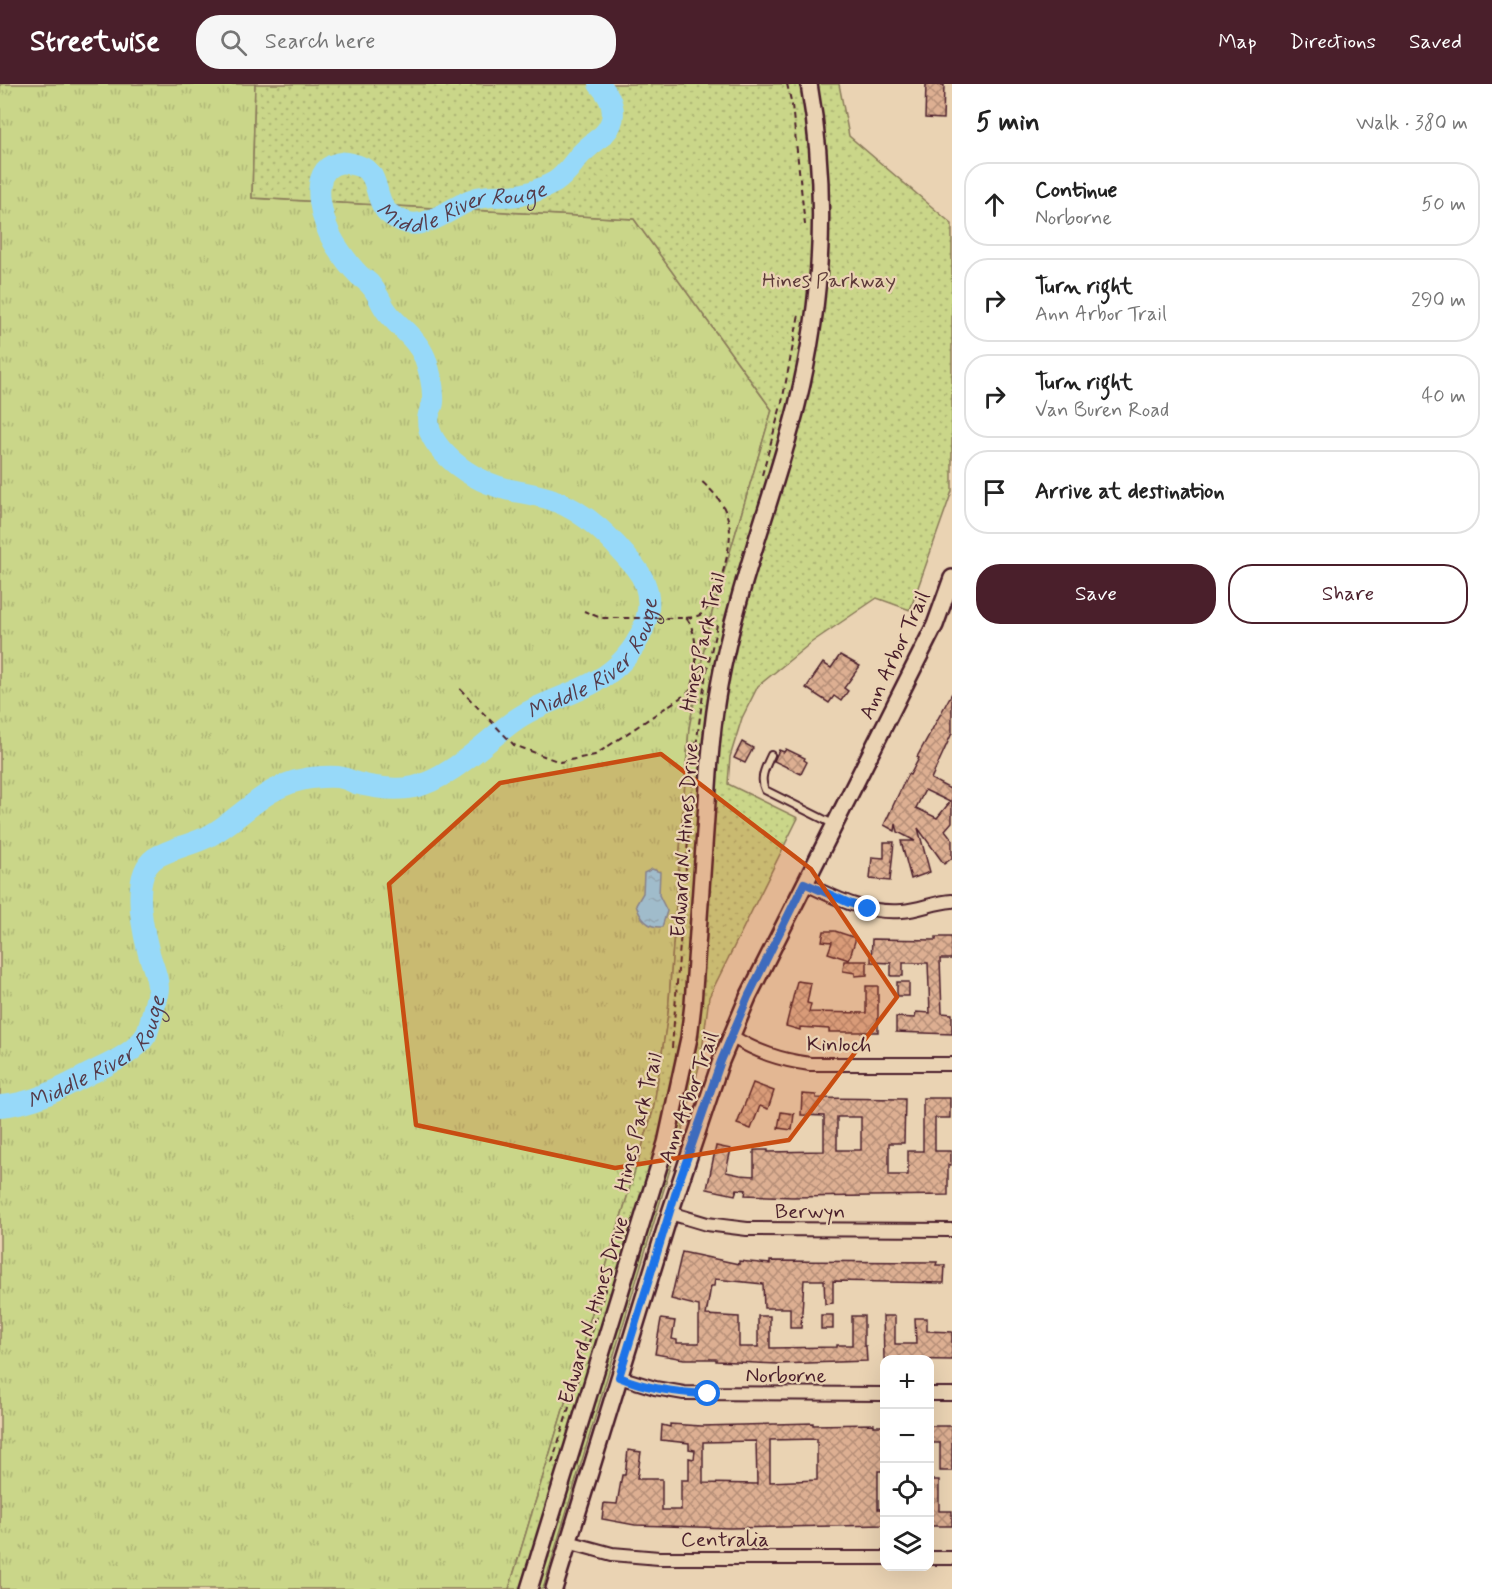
<!DOCTYPE html>
<meta charset="utf-8">
<style>
body{margin:0;font-family:Mynerve,sans-serif;background:#f6f6f6;color:#222}
.controls{position:absolute;right:18px;bottom:18px;display:grid;overflow:hidden;border-radius:12px;box-shadow:0 6px 24px #0002}
.controls button{width:54px;height:54px;display:grid;place-items:center;padding:0;border:0;border-bottom:2px solid #e0e0e0;background:#fff;color:#222;font:30px sans-serif}
.stop{position:absolute;width:18px;height:18px;margin:-14px;border:4px solid #1a73e8;border-radius:50%;background:#fff}
.stop.end{background:#1a73e8;border-color:#fff;box-shadow:0 2px 6px #0008}
.list{margin:0;padding:0;list-style:none}
h2{display:flex;justify-content:space-between;align-items:center;height:78px;margin:0;padding:0 24px;font-size:26px}
h2 small{font-size:20px;font-weight:400;color:#767676}
.list li{display:grid;grid-template-columns:39px 1fr auto;gap:18px;align-items:center;box-sizing:border-box;height:84px;margin:0 12px 12px;padding:0 12px;border:2px solid #e0e0e0;border-radius:24px}
.list b{display:block;font-size:22px;white-space:nowrap}
.list p{margin:0;font-size:20px;white-space:nowrap;color:#767676}
.list em{font-size:20px;font-style:normal;color:#767676}
.actions{display:flex;gap:12px;padding:18px 24px}
.actions a{flex:1;padding:14px 0;border:2px solid #4a1f2b;border-radius:24px;text-align:center;font-size:21px;color:#4a1f2b}
.actions .main{background:#4a1f2b;color:#fff}
.icon{flex:none;width:33px;height:33px;fill:none;stroke:currentColor;stroke-width:2;stroke-linecap:round;stroke-linejoin:round}
.map{position:relative;flex:none;width:952px;height:1505px;overflow:hidden}
header{display:flex;align-items:center;gap:36px;box-sizing:border-box;height:84px;padding:0 30px;background:#4a1f2b;color:#fff}
header strong{font-size:28px}
nav{display:flex;gap:33px;margin-inline-start:auto;font-size:21px}
.search{width:420px;height:54px;background:#f6f6f6;display:flex;align-items:center;gap:15px;box-sizing:border-box;padding:0 21px;border-radius:24px;color:#767676;font-size:22px}
main{display:flex}
aside{flex:1;background:#fff}
.map>svg:first-child{display:block}
</style>
<header>
<strong>Streetwise</strong>
<div class="search"><svg class="icon" aria-label="search" viewBox="0 0 24 24"><circle cx="10" cy="10" r="6"/><path d="M15 15l6 6"/></svg>Search here</div>
<nav><a>Map</a><a>Directions</a><a>Saved</a></nav>
</header>
<main>
<div class="map">
<svg width="952" height="1505" viewBox="0 0 952 1505">
<defs>
<pattern id="grass-tufts" width="24" height="20" patternUnits="userSpaceOnUse" patternTransform="scale(1.5)"><rect width="24" height="20" fill="#cad689"/><path d="M3 7l-1-3M5 7V3M7 7l1-3M15 17l-1-3M17 17v-4M19 17l1-3" fill="none" stroke="#afb776"/></pattern>
<pattern id="park-dots" width="8" height="8" patternUnits="userSpaceOnUse" patternTransform="scale(1.5)"><rect width="8" height="8" fill="#cad689"/><path d="M2 2h.1M6 6h.1" fill="none" stroke="#afb776" stroke-width="1.8" stroke-linecap="round"/></pattern>
<pattern id="water-ripples" width="26" height="14" patternUnits="userSpaceOnUse" patternTransform="scale(1.5)"><rect width="26" height="14" fill="#97d9f9"/><path d="M2 4q2-2 4 0t4 0M15 11q2-2 4 0t4 0" fill="none" stroke="#84bad6"/></pattern>
<pattern id="building-cross-hatch" width="8" height="8" patternUnits="userSpaceOnUse" patternTransform="scale(1.5)"><rect width="8" height="8" fill="#ddaf92"/><path d="M0 0l8 8M0 8l8-8" fill="none" stroke="#b58e77"/></pattern>
</defs>
<rect width="100%" height="100%" fill="#ead3b3"/>
<filter id="ink" filterUnits="userSpaceOnUse"><feTurbulence type="fractalNoise" baseFrequency=".0167" numOctaves="2"/><feDisplacementMap in="SourceGraphic" scale="12" xChannelSelector="R" yChannelSelector="G"/><feConvolveMatrix kernelMatrix="1 2 1 2 8 2 1 2 1" color-interpolation-filters="sRGB"/></filter>
<g filter="url(#ink)">
<path fill="url(#grass-tufts)" stroke="#8a7a5a" stroke-width="1.5" d="M0,0H255L252,114L634,135L772,326L709,539L689,644L668,930L653,1027L509,1505H0Z"/>
<path fill="url(#park-dots)" stroke="#8a7a5a" stroke-width="1.5" d="M255,0H839L849,52L952,140V407L910,526L877,514L812,558L758,602L742,634L730,673L728,700L798,734L709,913L701,975L685,1036L543,1505H509L653,1027L668,930L689,644L709,539L772,326L634,135L252,114Z"/>
<path fill="url(#water-ripples)" stroke="#788fa7" stroke-width="1.5" d="M652,785L660,788L659,811L667,827L662,843C647,844 640,834 636,821L643,809L644,789Z"/>
<g fill="none" stroke-linecap="round" stroke-linejoin="round">
<path stroke="#97d9f9" stroke-width="22" id="s1" d="M0,1022C32,1020 63,1004 91,989C109,980 135,969 146,951C149,945 158,910 158,904C158,892 151,878 148,866C142,842 131,791 155,774C171,764 192,761 209,752C237,737 258,710 290,699C303,694 324,692 338,693C349,695 346,695 356,699C375,704 395,707 414,703C449,695 483,660 511,639C537,619 570,613 598,596C636,575 667,521 635,483C612,455 588,429 553,416C538,410 522,409 506,405C484,399 463,388 447,372C436,361 425,346 429,330C432,319 434,324 433,312C433,300 429,285 425,274C417,255 400,244 388,229C382,222 379,212 373,204C367,196 367,198 359,191C350,182 342,171 335,160C324,143 307,93 333,81C340,78 344,78 352,80C381,86 372,105 384,124C388,131 400,137 408,139C428,144 453,123 471,116C486,110 502,113 519,111C531,109 544,104 555,98C567,90 572,80 581,70C588,63 596,57 603,51C620,34 613,15 599,0"/>
</g>
<g fill="url(#building-cross-hatch)" stroke="#4a1f2b" stroke-width="1.5" fill-rule="evenodd">
<path d="M926,0L944,1L943,35L925,34Z"/>
<path d="M840,571L860,582L844,604L848,607L841,617L834,612L829,619L806,604L823,579L831,584Z"/>
<path d="M952,609V649L931,695L952,706V738L945,746L952,755V774L944,780L918,744L930,788L911,795L901,757H915L898,748L896,740L895,747L884,741L908,690L910,691L919,674L917,673ZM925,706L950,718L937,734L916,724Z"/>
<path d="M742,658L753,664L745,679L734,674Z"/>
<path d="M786,665L805,674L804,676L807,678L801,690L774,677L779,666L784,668Z"/>
<path d="M884,758H894L890,797L870,795L872,773L884,774Z"/>
<path d="M824,847H835L856,854L849,876L828,869L832,858L822,857Z"/>
<path d="M936,853H952V875H940L942,929L952,930V950L896,948V933L915,934L916,928L930,929L928,879H903V892H891V879L871,878L872,855L936,856Z"/>
<path d="M844,877H867V891L855,892V889L843,887Z"/>
<path d="M797,897L811,899L807,919L811,920L809,928L866,929V902H878V948H829V945L800,943V946L786,942Z"/>
<rect x="897" y="898" width="12" height="14"/>
<path d="M753,999L774,1007L768,1025L760,1022L751,1045L737,1040Z"/>
<path d="M802,1010L816,1011V1014L905,1015L904,1059H889V1091H908V1067H923V1014H950V1034H935V1067H951V1081H948V1111L792,1113L745,1111L746,1106L737,1105L735,1111L707,1105L716,1062L731,1065L726,1088L740,1091L754,1092V1066H768V1068L824,1067V1032L801,1031ZM837,1033H861V1066H837Z"/>
<path d="M781,1028L794,1030L792,1046L778,1044Z"/>
<path d="M682,1168L739,1180V1177L770,1180V1177L937,1178L936,1181H945L944,1199L833,1197V1219L825,1220L824,1196H804L801,1244H790V1224H764L763,1200L715,1195L714,1202H711L706,1231L739,1233V1263H758V1232H770V1264L837,1263V1261H852V1232H864V1262H866L867,1277L778,1280L716,1277V1275H684L655,1270L661,1235L675,1237L672,1255L677,1256V1259H699V1222L671,1215Z"/>
<rect x="821" y="1231" width="12" height="14"/>
<path d="M883,1232H895V1260H916L915,1234H927V1247L952,1248V1276L884,1275Z"/>
<path d="M813,1339V1341L874,1340V1342H885V1387H878V1425H885V1441L729,1444L635,1441L602,1435L604,1419L617,1420L622,1391H625L628,1366L641,1368L637,1395H662V1426H681V1396H689V1374L694,1375L695,1366L689,1365V1359L661,1356L662,1341L670,1343V1340L702,1342ZM817,1355V1396L770,1398V1356ZM756,1357L757,1400L703,1399V1358Z"/>
<path d="M930,1342H952V1387H940V1359H930Z"/>
<path d="M930,1396H939V1427H952V1442H930Z"/>
</g>
<g fill="none" stroke-linecap="round" stroke-linejoin="round">
<defs>
<path id="service" d="M771,671C766,682 759,694 765,706L833,740"/>
<g id="minor">
<path d="M804,799C835,814 866,830 902,827C919,826 935,818 952,817"/>
<path d="M731,952C757,968 780,976 810,980H952"/>
<path d="M670,1129L707,1140L747,1145L952,1146"/>
<path d="M619,1293L655,1304L684,1309L884,1310"/>
<path d="M930,1310H952"/>
<path d="M568,1458L612,1470L659,1474H884"/>
<path d="M930,1474H952"/>
</g>
<g id="tertiary">
<path d="M529,1505L666,1059L689,954L693,920C697,858 702,795 706,733C709,689 711,645 719,602C736,506 773,415 797,321C823,216 828,107 809,0"/>
<path d="M554,1505L670,1129L721,977L748,913L935,541L952,494"/>
</g>
</defs>
<use href="#service" stroke="#4a1f2b" stroke-width="10"/>
<use href="#minor" stroke="#4a1f2b" stroke-width="16"/>
<use href="#tertiary" stroke="#4a1f2b" stroke-width="20"/>
<g stroke="#4a1f2b" stroke-width="2" stroke-dasharray="6 4.5" stroke-linecap="butt">
<path d="M787,0L792,21L805,141"/>
<path d="M762,391L782,318L799,230"/>
<path d="M686,534C693,533 699,533 704,528C718,513 734,459 729,439C725,420 715,409 701,397"/>
<path d="M460,605L514,661L560,678L595,671L689,608C699,593 699,547 686,534H601L584,527"/>
<path d="M672,964L694,678L705,595L717,541"/>
<path d="M552,1379L612,1183"/>
</g>
<use href="#service" stroke="#ead3b3" stroke-width="6"/>
<use href="#minor" stroke="#ead3b3" stroke-width="12"/>
<use href="#tertiary" stroke="#ead3b3" stroke-width="15"/>
</g>
</g>
<g fill="none" stroke-linecap="round" stroke-linejoin="round" filter="url(#ink)">
<path stroke="#1a73e8" stroke-width="8" d="M708,1310C677,1309 648,1305 619,1293L678,1101L721,977L748,913L804,799L849,819L868,825"/>
</g>
<path fill="#c84d12" fill-opacity="0.2" stroke="#c84d12" stroke-width="4.5" stroke-linejoin="round" d="M661,670L811,785L897,913L789,1056L615,1084L416,1041L389,800L500,699Z"/>
<g text-anchor="middle" stroke-width="4.5" stroke-linejoin="round" paint-order="stroke">
<g font-size="21" fill="#5d3a39" stroke="#ead3b3">
<text x="829" y="203">Hines Parkway</text>
</g>
<g font-size="21" fill="#4a1f2b" stroke="#ead3b3">
<text transform="translate(702 558) rotate(-77)" y="7">Hines Park Trail</text>
<text transform="translate(894 571) rotate(-65)" y="7">Ann Arbor Trail</text>
<text transform="translate(684 756) rotate(-86)" y="7">Edward N. Hines Drive</text>
<text transform="translate(839 960) rotate(1)" y="7">Kinloch</text>
<text transform="translate(688 1013) rotate(-70)" y="7">Ann Arbor Trail</text>
<text transform="translate(638 1038) rotate(-76)" y="7">Hines Park Trail</text>
<text x="810" y="1134">Berwyn</text>
<text transform="translate(593 1226) rotate(-73)" y="7">Edward N. Hines Drive</text>
<text x="786" y="1298">Norborne</text>
<text x="725" y="1462">Centralia</text>
</g>
<g font-size="22" font-style="italic" fill="#563b4a" stroke="#ead3b3">
<text dy="8" stroke="none"><textPath href="#s1" startOffset="1706">Middle River Rouge</textPath></text>
<text dy="8" stroke="none"><textPath href="#s1" startOffset="858">Middle River Rouge</textPath></text>
<text dy="8" stroke="none"><textPath href="#s1" startOffset="117">Middle River Rouge</textPath></text>
</g>
</g>
</svg>
<div class="controls">
<button>+</button>
<button>−</button>
<button><svg class="icon" aria-label="locate" viewBox="0 0 24 24"><circle cx="12" cy="12" r="6"/><path d="M12 2v4M12 18v4M2 12h4M18 12h4"/></svg></button>
<button><svg class="icon" aria-label="layers" viewBox="0 0 24 24"><path d="M12 4l9 5-9 5-9-5zM3 14l9 5 9-5"/></svg></button>
</div>
<div class="stop" style="left:708px;top:1310px"></div>
<div class="stop end" style="left:868px;top:825px"></div>
</div>
<aside>
<h2>5 min<small>Walk · 380 m</small></h2>
<ul class="list">
<li><svg class="icon" aria-label="ahead" viewBox="0 0 24 24"><path d="M12 20V5M6 11l6-6 6 6"/></svg><div><b>Continue</b><p>Norborne</p></div><em>50 m</em></li>
<li><svg class="icon" aria-label="right" viewBox="0 0 24 24"><path d="M7 20v-9h11M14 6l5 5-5 5"/></svg><div><b>Turn right</b><p>Ann Arbor Trail</p></div><em>290 m</em></li>
<li><svg class="icon" aria-label="right" viewBox="0 0 24 24"><path d="M7 20v-9h11M14 6l5 5-5 5"/></svg><div><b>Turn right</b><p>Van Buren Road</p></div><em>40 m</em></li>
<li><svg class="icon" aria-label="arrive" viewBox="0 0 24 24"><path d="M6 21V4h12l-3 4 3 4H6"/></svg><div><b>Arrive at destination</b></div></li>
</ul>
<div class="actions"><a class="main">Save</a><a>Share</a></div>
</aside>
</main>
